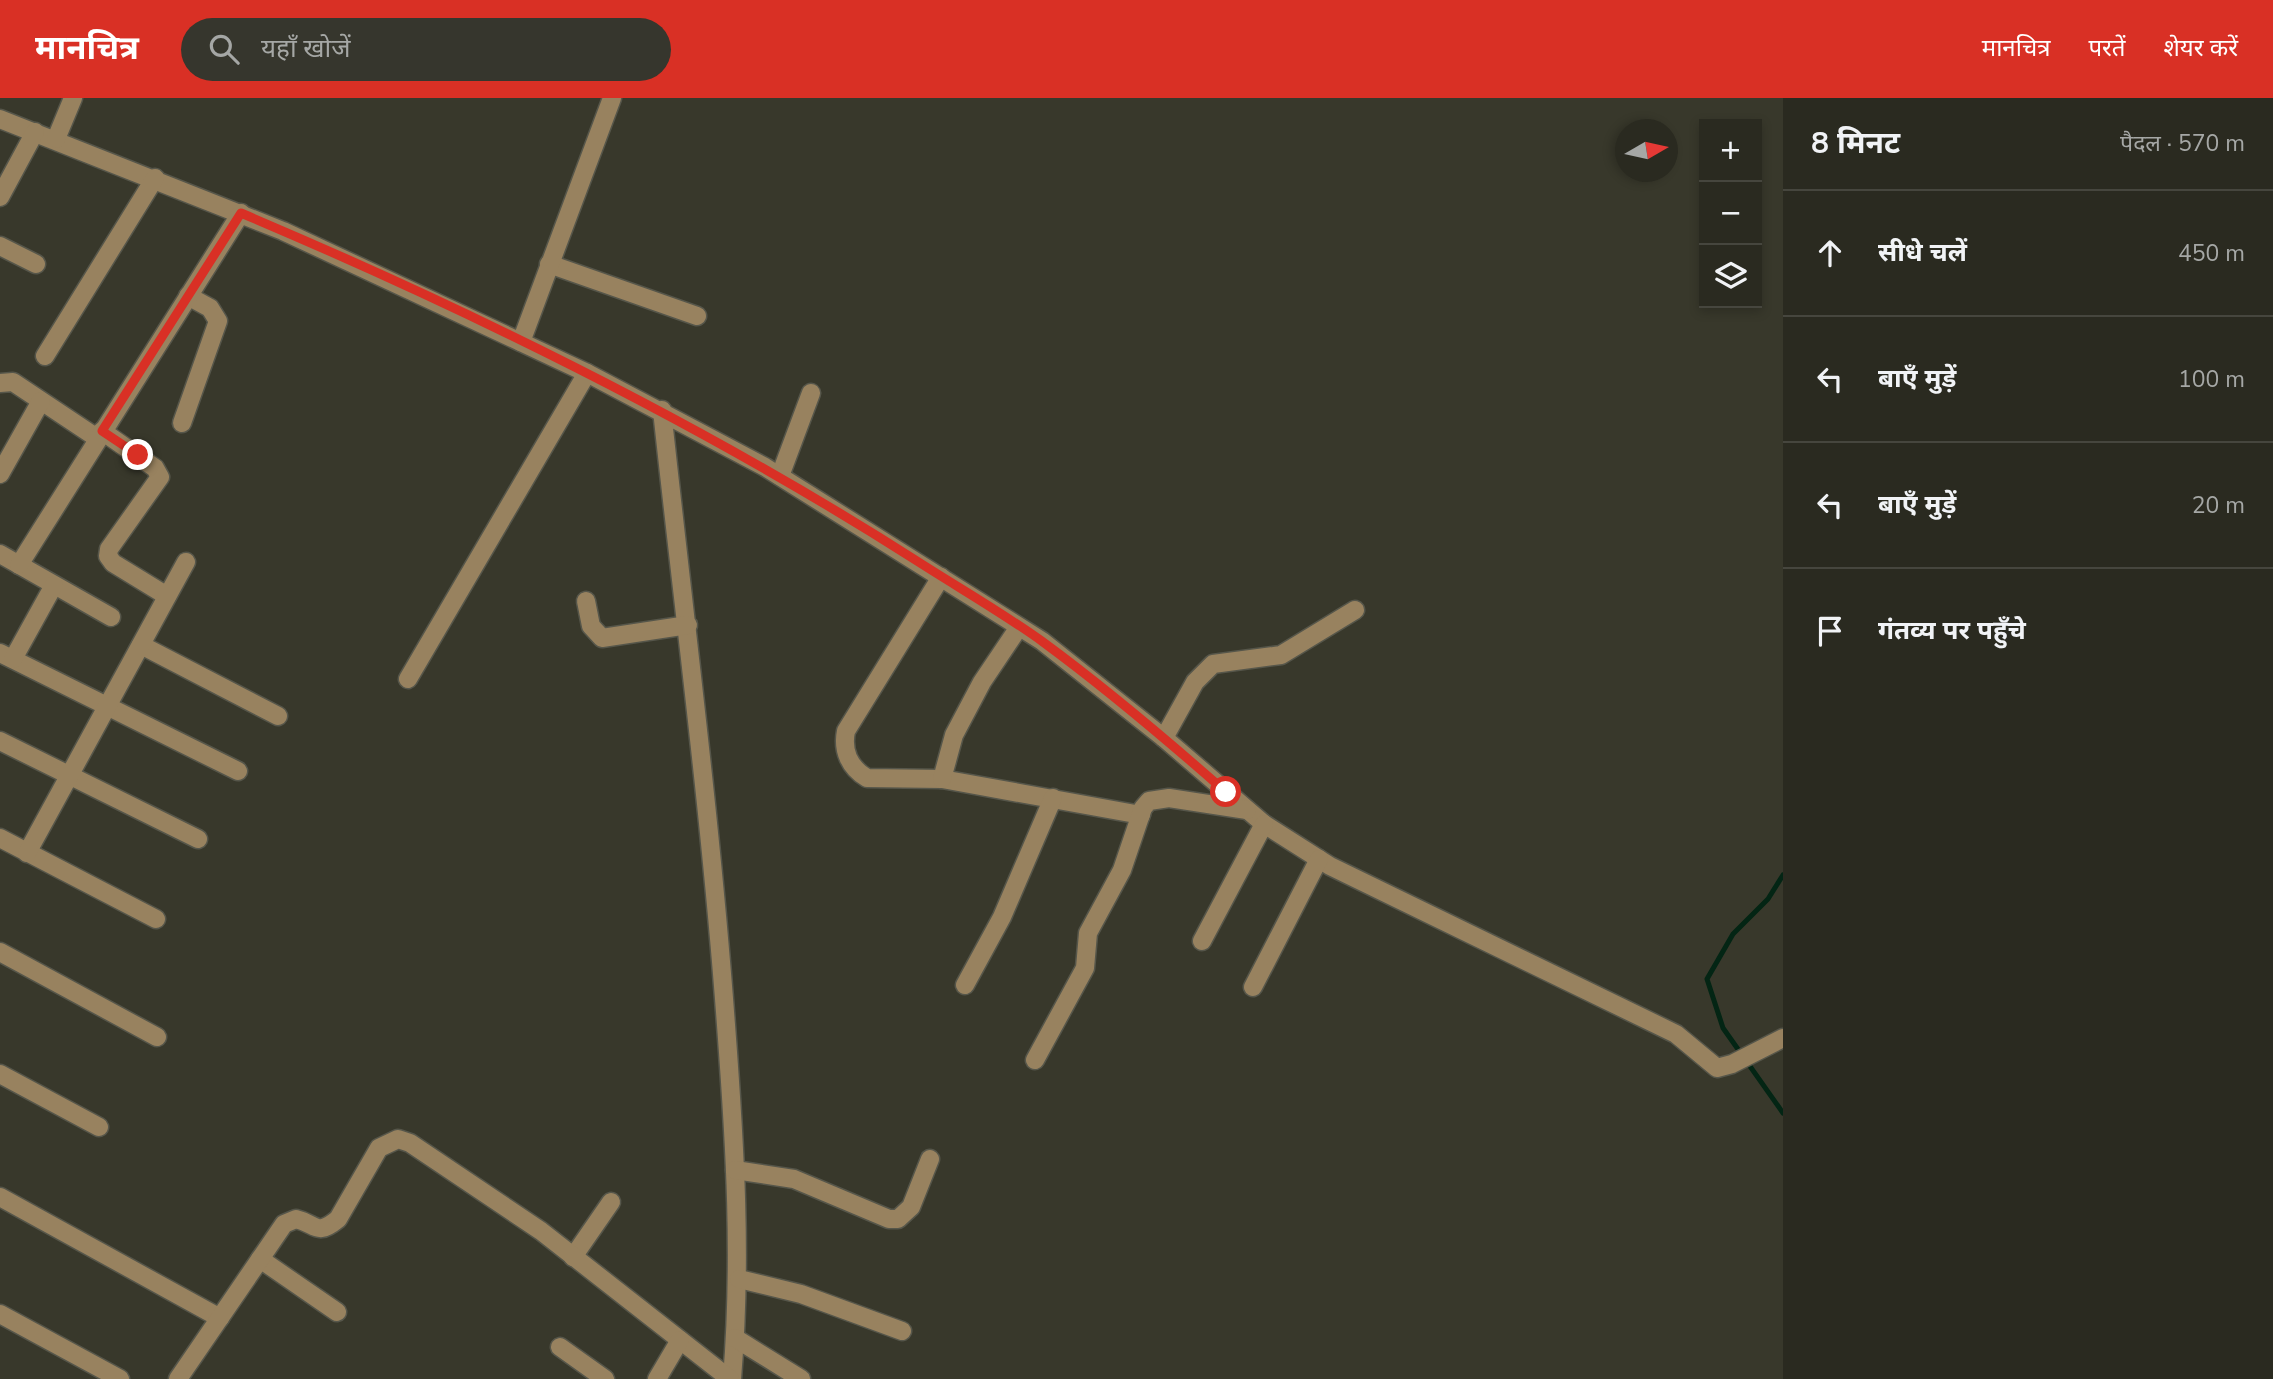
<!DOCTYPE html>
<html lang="hi">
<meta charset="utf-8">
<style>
body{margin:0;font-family:"Nunito Sans","Noto Sans Devanagari",sans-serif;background:#36362d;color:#f1f3f6}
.controls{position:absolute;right:21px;top:21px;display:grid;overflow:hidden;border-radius:0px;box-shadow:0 4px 10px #0003}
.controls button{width:63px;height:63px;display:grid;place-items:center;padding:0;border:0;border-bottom:2px solid #46463e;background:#2a2a20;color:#f1f3f6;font:35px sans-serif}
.compass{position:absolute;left:1615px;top:21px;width:63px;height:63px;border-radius:50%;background:#2a2a20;box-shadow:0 4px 10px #0003;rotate:81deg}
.stop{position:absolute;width:21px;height:21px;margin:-16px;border:5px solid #d93025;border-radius:50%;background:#fff}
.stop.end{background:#d93025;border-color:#fff;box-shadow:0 2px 7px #0008}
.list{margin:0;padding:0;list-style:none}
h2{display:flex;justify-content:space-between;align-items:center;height:91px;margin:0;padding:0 28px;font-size:30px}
h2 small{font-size:23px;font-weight:400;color:#a5a7a5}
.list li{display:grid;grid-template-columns:46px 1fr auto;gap:21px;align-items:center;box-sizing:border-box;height:126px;padding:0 28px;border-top:2px solid #46463e}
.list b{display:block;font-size:26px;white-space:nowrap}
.list em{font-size:23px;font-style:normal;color:#a5a7a5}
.icon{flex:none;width:38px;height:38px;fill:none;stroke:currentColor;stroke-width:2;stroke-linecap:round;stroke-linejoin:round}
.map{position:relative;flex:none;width:1783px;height:1281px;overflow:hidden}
header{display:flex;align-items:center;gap:42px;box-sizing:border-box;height:98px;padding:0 35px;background:#d93025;color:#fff}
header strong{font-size:33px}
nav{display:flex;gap:38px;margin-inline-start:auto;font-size:24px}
.search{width:490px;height:63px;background:#36362d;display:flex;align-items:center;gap:18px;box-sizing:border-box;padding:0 24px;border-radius:38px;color:#a5a7a5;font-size:26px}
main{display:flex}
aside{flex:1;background:#2a2a20}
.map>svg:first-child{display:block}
</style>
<header>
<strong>मानचित्र</strong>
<div class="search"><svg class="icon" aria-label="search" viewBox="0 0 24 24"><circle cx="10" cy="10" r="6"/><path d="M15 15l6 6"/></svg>यहाँ खोजें</div>
<nav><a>मानचित्र</a><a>परतें</a><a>शेयर करें</a></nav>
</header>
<main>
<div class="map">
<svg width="1783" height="1281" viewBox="0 0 1783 1281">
<rect width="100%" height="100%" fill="#38382b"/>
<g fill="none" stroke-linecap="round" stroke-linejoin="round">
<path stroke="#032514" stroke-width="5" d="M1783,777L1768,801L1733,836L1707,881L1723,930L1783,1015"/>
<defs>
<g id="minor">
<path d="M0,21L283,133L587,275L765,369L1042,543L1164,640L1264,726L1330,768L1676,936L1717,970L1732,966L1783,940"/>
<path d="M56,41L73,0"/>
<path d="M0,99L35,34"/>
<path d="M0,148L36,166"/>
<path d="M549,166L697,218"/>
<path d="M521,244L612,0"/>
<path d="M45,258L155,80"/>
<path d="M0,285L13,284L97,340"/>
<path d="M662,312C684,517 711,721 726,927C735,1047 742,1161 732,1281"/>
<path d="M182,325L218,223L210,210L188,198"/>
<path d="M102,333L155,370L160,379L109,451L108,458L113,465L167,498"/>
<path d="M0,376L41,303"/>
<path d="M780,378L811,295"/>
<path d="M0,456L111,519"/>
<path d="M19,467L241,115"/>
<path d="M941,479L846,633C842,653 850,670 867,680L942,681L1141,717"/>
<path d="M586,503L591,528L602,540L688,527"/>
<path d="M141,547L278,618"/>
<path d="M0,555L238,673"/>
<path d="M13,561L54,487"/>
<path d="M408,581L587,275"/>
<path d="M1164,640L1195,584L1213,566L1281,557L1355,512"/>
<path d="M0,643L198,741"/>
<path d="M942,681L954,637L982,584L1019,529"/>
<path d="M0,740L156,821"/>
<path d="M27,755L186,464"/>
<path d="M1202,843L1264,726"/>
<path d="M0,854L157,939"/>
<path d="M965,887L1002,819L1053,700"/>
<path d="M1253,889L1319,761"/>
<path d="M1035,962L1085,870L1088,835L1122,772L1143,710L1149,703L1169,700L1247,712"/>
<path d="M0,976L99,1029"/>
<path d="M735,1072L794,1081L889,1121H898L911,1109L930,1061"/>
<path d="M0,1099L220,1220"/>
<path d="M573,1159L611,1104"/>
<path d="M260,1161L337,1214"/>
<path d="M739,1181L801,1196L902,1233"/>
<path d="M0,1216L120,1281"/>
<path d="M735,1240L801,1281"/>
<path d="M560,1249L605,1281"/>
<path d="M178,1281L284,1126L296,1121C317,1126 316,1139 338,1121L379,1050L398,1041L410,1045L541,1133L730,1281"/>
<path d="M657,1281L680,1242"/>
</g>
</defs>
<use href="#minor" stroke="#56564a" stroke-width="21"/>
<use href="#minor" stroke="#98825f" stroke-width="18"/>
</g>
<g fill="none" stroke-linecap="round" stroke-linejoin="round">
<path stroke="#d93025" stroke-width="9" d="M138,357L102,333L241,115C475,214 703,326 917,463C959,490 1003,515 1043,544C1107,591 1167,642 1226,694"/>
</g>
</svg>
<div class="controls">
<button>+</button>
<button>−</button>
<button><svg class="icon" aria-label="layers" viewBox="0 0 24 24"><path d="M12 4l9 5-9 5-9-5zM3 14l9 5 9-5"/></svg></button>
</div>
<svg class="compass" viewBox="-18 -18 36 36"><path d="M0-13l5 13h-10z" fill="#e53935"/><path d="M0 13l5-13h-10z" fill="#a5a7a5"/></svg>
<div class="stop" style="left:1226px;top:694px"></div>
<div class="stop end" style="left:138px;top:357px"></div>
</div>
<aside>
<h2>8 मिनट<small>पैदल · 570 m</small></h2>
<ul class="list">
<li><svg class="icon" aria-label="ahead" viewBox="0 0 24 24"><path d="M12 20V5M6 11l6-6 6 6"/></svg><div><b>सीधे चलें</b></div><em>450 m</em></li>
<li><svg class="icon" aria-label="left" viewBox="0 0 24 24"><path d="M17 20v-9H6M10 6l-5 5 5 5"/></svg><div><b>बाएँ मुड़ें</b></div><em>100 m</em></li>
<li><svg class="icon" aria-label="left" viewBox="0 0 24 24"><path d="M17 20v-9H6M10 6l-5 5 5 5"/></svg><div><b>बाएँ मुड़ें</b></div><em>20 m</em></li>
<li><svg class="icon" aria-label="arrive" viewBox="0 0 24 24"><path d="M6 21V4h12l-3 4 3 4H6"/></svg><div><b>गंतव्य पर पहुँचे</b></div></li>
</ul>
</aside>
</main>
